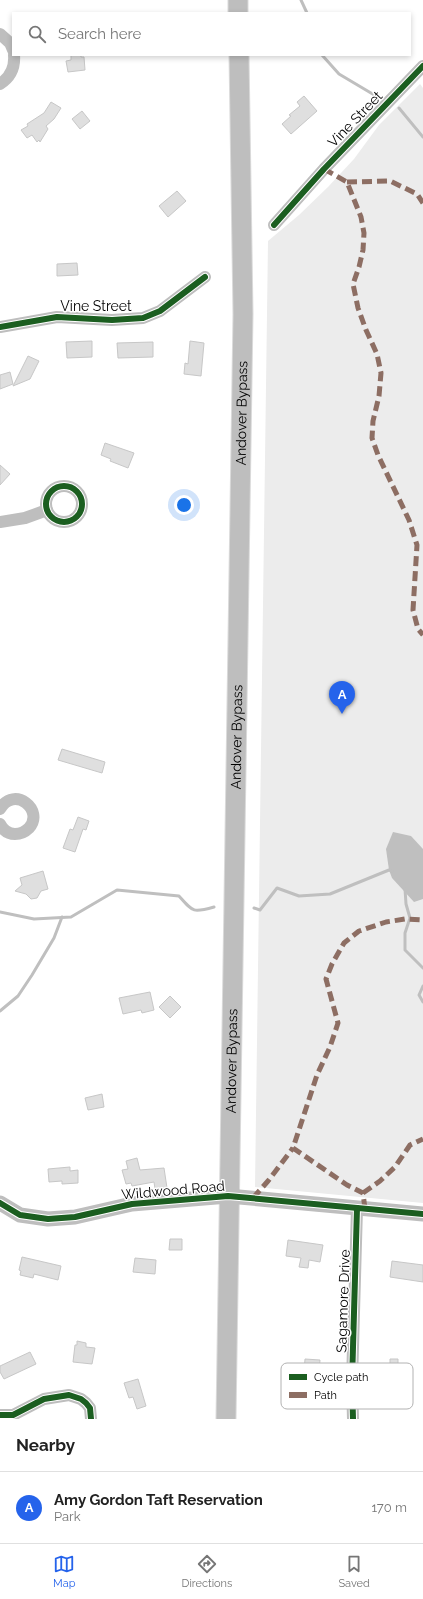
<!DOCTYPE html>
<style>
body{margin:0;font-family:Raleway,sans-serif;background:#f2f2f2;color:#222}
.you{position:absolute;left:184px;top:505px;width:14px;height:14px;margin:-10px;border:3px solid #fff;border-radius:50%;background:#1a73e8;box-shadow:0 0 0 6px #1a73e833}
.badge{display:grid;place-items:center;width:26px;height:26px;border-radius:50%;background:#2563eb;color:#fff;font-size:13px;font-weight:700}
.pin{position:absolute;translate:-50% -33px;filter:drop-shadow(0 1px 2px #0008)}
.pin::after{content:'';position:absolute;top:21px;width:14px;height:12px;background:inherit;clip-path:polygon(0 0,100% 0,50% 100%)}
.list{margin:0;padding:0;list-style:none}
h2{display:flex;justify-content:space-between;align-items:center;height:52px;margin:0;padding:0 16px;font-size:17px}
h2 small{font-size:13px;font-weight:400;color:#767676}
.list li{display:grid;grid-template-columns:26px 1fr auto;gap:12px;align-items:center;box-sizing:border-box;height:72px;padding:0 16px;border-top:1px solid #e0e0e0}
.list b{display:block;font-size:15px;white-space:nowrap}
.list p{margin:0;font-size:13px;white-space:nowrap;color:#767676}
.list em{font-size:13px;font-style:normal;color:#767676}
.icon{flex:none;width:22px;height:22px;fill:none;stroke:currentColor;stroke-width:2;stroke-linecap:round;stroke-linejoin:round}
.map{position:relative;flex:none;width:423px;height:1419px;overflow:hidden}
.search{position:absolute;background:#fff;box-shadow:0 2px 6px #0003;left:12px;right:12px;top:12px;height:44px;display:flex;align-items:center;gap:10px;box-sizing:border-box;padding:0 14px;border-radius:0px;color:#767676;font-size:15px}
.sheet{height:124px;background:#fff}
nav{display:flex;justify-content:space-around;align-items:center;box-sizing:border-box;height:56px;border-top:1px solid #e0e0e0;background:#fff;font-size:11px;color:#767676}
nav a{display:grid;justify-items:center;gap:2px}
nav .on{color:#2563eb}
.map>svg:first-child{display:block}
</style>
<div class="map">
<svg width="423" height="1419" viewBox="0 0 423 1419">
<rect width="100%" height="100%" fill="#fff"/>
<path fill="#ececec" d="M420,84L423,88V1203L255,1187L268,241L299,215L328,187L354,159L379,125Z"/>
<path fill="#bfbfbf" d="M393,832L411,836L423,849V899L414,902L392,878L389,870L386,849Z"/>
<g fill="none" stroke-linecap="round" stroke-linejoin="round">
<g stroke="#bfbfbf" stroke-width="3">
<path d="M301,0L307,13"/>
<path d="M322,55L339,74L376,96"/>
<path d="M399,108L423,137"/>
<path d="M405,889L406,904L410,918L405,933V950L423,968"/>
<path d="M254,908L260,910L277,888L299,896L330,894L389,870L392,871"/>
<path d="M0,912L34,919L71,917L117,890L179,896C193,912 193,913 214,907"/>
<path d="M423,986L419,995L423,1002"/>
<path d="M0,1011L18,996L32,975L54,938L62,917"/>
</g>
</g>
<g fill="#dfdfdf" stroke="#c7c7c7">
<path d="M71,55H81V57H84L85,70L68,72L66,61L71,60Z"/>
<path d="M304,96L317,111L291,134L282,124L291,116L289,115L300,106L297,102Z"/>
<path d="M51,102L61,108L54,119L46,126L48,129L40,142L39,140L37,142L32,135L27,138L21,130L28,126L27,124L44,113Z"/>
<path d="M82,111L90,121L80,129L72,119Z"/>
<path d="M177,191L186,201L168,217L159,206Z"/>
<path d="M77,263L78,275L57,276V264Z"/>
<path d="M92,341V357L67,358L66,342Z"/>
<path d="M190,341L204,343L201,376L184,374L185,363L188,364Z"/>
<path d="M153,342V357L118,358L117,343Z"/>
<path d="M28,356L39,361L30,379L13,386Z"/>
<path d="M10,372L13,384L0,389V375Z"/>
<path d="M105,443L134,453L128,468L110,461L111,459L101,455Z"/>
<path d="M0,465L10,474L0,485Z"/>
<path d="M62,749L105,762L102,773L58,760Z"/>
<path d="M78,817L89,821L86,830L83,829L75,852L63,848L70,829L73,830Z"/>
<path d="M43,871L48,889L41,891L37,898L31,899L26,894L15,891L22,885L20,878Z"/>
<path d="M150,992L154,1010L142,1013L141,1010L123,1014L119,998Z"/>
<path d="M170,996L181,1007L170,1018L159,1007Z"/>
<path d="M102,1094L104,1107L88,1110L85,1098Z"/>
<path d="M137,1158L140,1170L164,1168L167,1188L155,1189L154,1182L132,1186L131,1183L126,1184L122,1170L128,1169L126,1161Z"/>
<path d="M70,1167V1171L78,1170V1183L62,1184V1181L49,1182L48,1169Z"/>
<path d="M170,1239H182V1250H169Z"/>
<path d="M288,1240L323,1245L320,1262L309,1260L308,1268L299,1267L301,1258L286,1256Z"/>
<path d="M22,1257L61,1266L58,1280L34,1274L33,1278L20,1275L21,1271L19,1270Z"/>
<path d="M135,1258L156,1260L155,1274L133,1272Z"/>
<path d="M392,1261L423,1265V1282L390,1277Z"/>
<path d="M77,1341L86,1343V1347L95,1348L92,1364L73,1362L75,1345H77Z"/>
<path d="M30,1352L36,1364L4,1379L0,1372V1366Z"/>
<path d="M305,1359L320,1360L318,1387L303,1386Z"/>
<path d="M390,1359H398V1365H401L402,1396H390V1385H387V1364H390Z"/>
<path d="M138,1379L146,1406L137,1409L133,1397L129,1398L124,1383Z"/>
</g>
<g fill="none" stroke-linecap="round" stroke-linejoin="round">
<defs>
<g id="primary">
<path d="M238,0V13"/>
<path id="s1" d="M226,1419L243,314L239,55"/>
</g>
</defs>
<use href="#primary" stroke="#dbdbdb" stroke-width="21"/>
<g stroke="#bebebe" stroke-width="12">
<path d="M0,34L10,43L13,50"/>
<path d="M0,84C11,77 15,67 14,55"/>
<path d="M274,225L324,169L423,66"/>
<path d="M0,327L57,317L112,320L143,318L160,311L205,277"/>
<circle cx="64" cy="504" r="18"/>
<path d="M0,522L25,518L47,510"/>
<path d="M0,809C14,785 45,810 29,828C25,832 20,834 15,834C8,834 3,830 0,824"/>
<path d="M0,1415H13L44,1399L69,1395L81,1399L86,1403L90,1408L91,1419"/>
<path d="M353,1419L352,1382L357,1208"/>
</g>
<path stroke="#bebebe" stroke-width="15" d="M0,1203L20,1215L48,1219L75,1217L132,1204L228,1196L423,1214"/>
<use href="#primary" stroke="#bebebe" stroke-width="19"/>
<g stroke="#8d6e63" stroke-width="5" stroke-dasharray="10 5" stroke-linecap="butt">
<path d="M324,169L347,182L361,217L364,233L363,250L359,267L353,284L358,308L366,330L377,354L381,373L379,396L373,421L372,438L378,455L409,520L417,545L413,610L418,629L423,635"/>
<path d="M347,182L390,181L417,194L423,203"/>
<path d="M363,1193L380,1181L395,1167L410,1145L423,1139"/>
<path d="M253,1198L268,1181L293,1148"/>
<path d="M365,1209L363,1193L347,1185L293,1148L317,1075L330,1047L338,1023L326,979L332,964L344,943L359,931L386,922L405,919L423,920"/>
</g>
<defs>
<g id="cycleway">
<path d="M274,225L324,169L423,66"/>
<path d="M0,327L57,317L112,320L143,318L160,311L205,277"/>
<circle cx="64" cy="504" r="18"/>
<path d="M0,1203L20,1215L48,1219L75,1217L132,1204L228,1196L423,1214"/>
<path d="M0,1415H13L44,1399L69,1395L81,1399L86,1403L90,1408L91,1419"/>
<path d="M353,1419L352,1382L357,1208"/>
</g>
</defs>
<use href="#cycleway" stroke="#fff" stroke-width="8"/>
<use href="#cycleway" stroke="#1b5e20" stroke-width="6"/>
</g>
<g text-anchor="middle" stroke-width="3" stroke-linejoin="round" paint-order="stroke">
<g font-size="14" fill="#000" stroke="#fff">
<text transform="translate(355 119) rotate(-46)" y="5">Vine Street</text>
<text x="96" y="311">Vine Street</text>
<text dy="5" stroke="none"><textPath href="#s1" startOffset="1006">Andover Bypass</textPath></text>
<text dy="5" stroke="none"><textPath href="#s1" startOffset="682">Andover Bypass</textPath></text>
<text dy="5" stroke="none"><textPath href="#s1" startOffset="358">Andover Bypass</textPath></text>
<text transform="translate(173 1190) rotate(-5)" y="5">Wildwood Road</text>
<text transform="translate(343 1301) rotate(-88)" y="5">Sagamore Drive</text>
</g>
</g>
<rect x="281" y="1363" width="132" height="46" rx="6" fill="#fff" stroke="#b2b2b2" stroke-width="1"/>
<rect x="289" y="1374" width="18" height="6" fill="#1b5e20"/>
<rect x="289" y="1392" width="18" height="6" fill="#8d6e63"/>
<g font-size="11" fill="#000">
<text x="314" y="1381">Cycle path</text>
<text x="314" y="1399">Path</text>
</g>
</svg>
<div class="you"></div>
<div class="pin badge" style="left:342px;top:714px">A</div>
<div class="search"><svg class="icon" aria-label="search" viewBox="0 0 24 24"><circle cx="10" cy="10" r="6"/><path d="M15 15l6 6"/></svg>Search here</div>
</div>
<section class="sheet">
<h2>Nearby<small></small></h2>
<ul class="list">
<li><span class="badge">A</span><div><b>Amy Gordon Taft Reservation</b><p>Park</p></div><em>170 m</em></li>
</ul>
</section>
<nav>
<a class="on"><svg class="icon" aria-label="map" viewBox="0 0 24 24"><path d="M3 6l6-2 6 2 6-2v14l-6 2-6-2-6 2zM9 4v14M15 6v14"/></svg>Map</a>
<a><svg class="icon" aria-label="directions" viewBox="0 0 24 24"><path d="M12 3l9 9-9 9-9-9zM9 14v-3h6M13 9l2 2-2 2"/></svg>Directions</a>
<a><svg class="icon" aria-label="saved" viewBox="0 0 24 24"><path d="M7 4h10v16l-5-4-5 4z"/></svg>Saved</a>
</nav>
